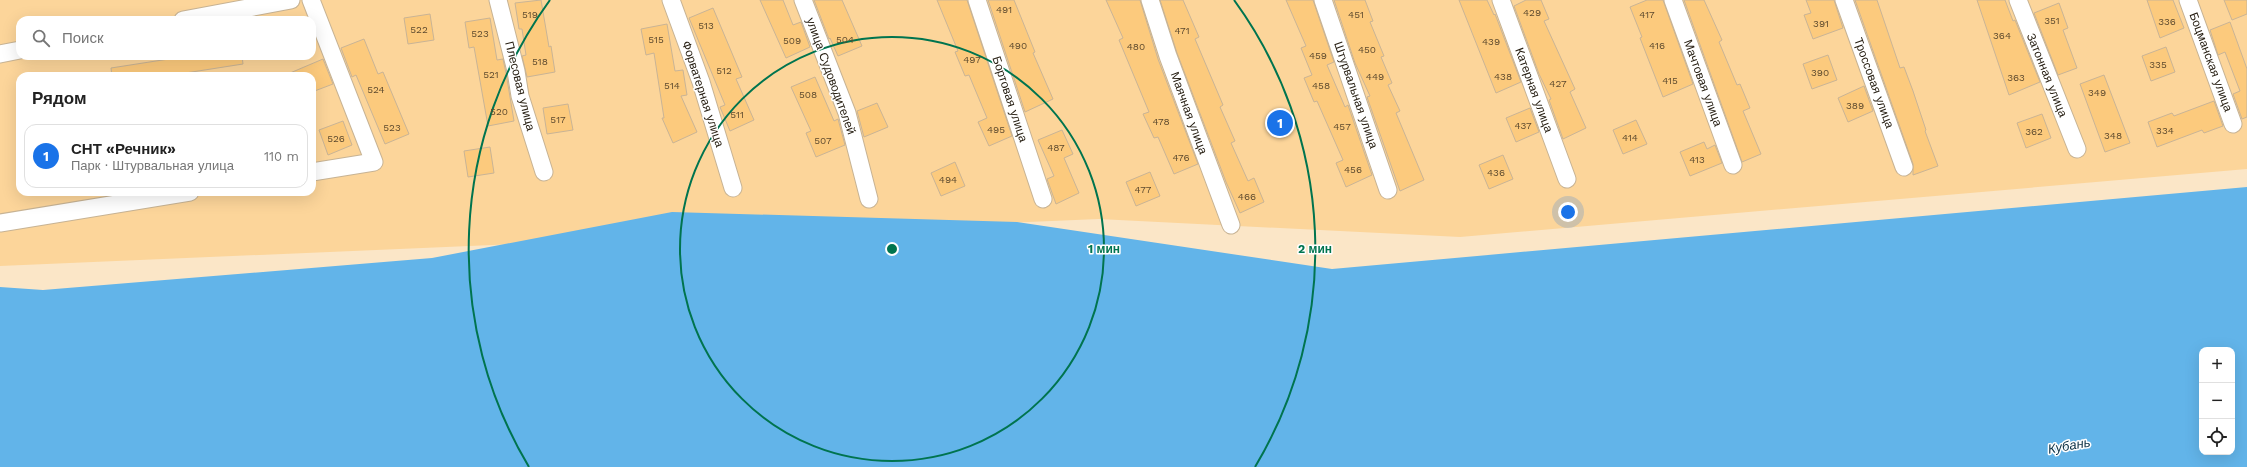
<!DOCTYPE html>
<html lang="ru">
<meta charset="utf-8">
<style>
body{margin:0;font-family:"Work Sans",sans-serif;background:#f2f2f2;color:#222}
.controls{position:absolute;right:12px;bottom:12px;display:grid;overflow:hidden;border-radius:8px;box-shadow:0 4px 16px #0002}
.controls button{width:36px;height:36px;display:grid;place-items:center;padding:0;border:0;border-bottom:1px solid #e0e0e0;background:#fff;color:#222;font:20px sans-serif}
.you{position:absolute;left:1568px;top:212px;width:14px;height:14px;margin:-10px;border:3px solid #fff;border-radius:50%;background:#1a73e8;box-shadow:0 0 0 6px #1a73e833}
.badge{display:grid;place-items:center;width:26px;height:26px;border-radius:50%;background:#1a73e8;color:#fff;font-size:13px;font-weight:700}
.pin{position:absolute;translate:-50% -50%;border:2px solid #fff;box-shadow:0 1px 4px #0006}
.list{margin:0;padding:0;list-style:none}
h2{display:flex;justify-content:space-between;align-items:center;height:52px;margin:0;padding:0 16px;font-size:17px}
h2 small{font-size:13px;font-weight:400;color:#767676}
.list li{display:grid;grid-template-columns:26px 1fr auto;gap:12px;align-items:center;box-sizing:border-box;height:64px;margin:0 8px 8px;padding:0 8px;border:1px solid #e0e0e0;border-radius:12px}
.list b{display:block;font-size:15px;white-space:nowrap}
.list p{margin:0;font-size:13px;white-space:nowrap;color:#767676}
.list em{font-size:13px;font-style:normal;color:#767676}
.icon{flex:none;width:22px;height:22px;fill:none;stroke:currentColor;stroke-width:2;stroke-linecap:round;stroke-linejoin:round}
.map{position:relative;flex:none;width:2247px;height:467px;overflow:hidden}
.search{position:absolute;background:#fff;box-shadow:0 4px 16px #0002;left:16px;top:16px;width:300px;height:44px;display:flex;align-items:center;gap:10px;box-sizing:border-box;padding:0 14px;border-radius:12px;color:#767676;font-size:15px}
.panel{position:absolute;background:#fff;box-shadow:0 4px 16px #0002;left:16px;top:72px;width:300px;height:124px;border-radius:12px}
.map>svg:first-child{display:block}
</style>
<div class="map">
<svg width="2247" height="467" viewBox="0 0 2247 467">
<rect width="100%" height="100%" fill="#fbe6c7"/>
<path fill="#fcd59a" fill-rule="evenodd" d="M0,0H2247V169L1460,237L1099,219L0,266ZM20,20H312V56H20ZM20,76H312V192H20Z"/>
<path fill="#62b4e9" fill-rule="evenodd" d="M2247,187V467H0V287L43,290L432,258L672,212L1017,222L1332,269ZM2202,350H2232V452H2202Z"/>
<g fill="#fcca7d" stroke="#c9b496">
<path d="M541,0L549,47L551,46L555,72L527,77L522,56L526,55L522,29H519L515,3Z"/>
<path d="M760,0H783L793,25L801,22L810,47L786,58Z"/>
<path d="M814,0H842L862,46L838,56L830,38L829,39Z"/>
<path d="M937,0H967L1012,136L989,146L978,122L987,118L969,75L965,76L955,52L958,51Z"/>
<path d="M988,0H1014L1035,52L1033,53L1053,99L1025,112Z"/>
<path d="M1106,0H1140L1158,59L1198,164L1174,174L1158,137L1154,138L1143,114L1149,112L1119,40L1123,38Z"/>
<path d="M1160,0H1183L1199,37L1195,39L1223,105L1220,107L1235,141L1231,143L1248,181L1254,178L1264,202L1240,213L1226,182L1177,53Z"/>
<path d="M1286,0H1313L1334,62L1327,65L1345,107L1348,105L1372,175L1346,187L1336,163L1343,160L1317,101L1314,102L1304,78L1312,75L1301,48L1306,46Z"/>
<path d="M1334,0H1365L1373,21L1370,22L1384,56L1381,57L1392,83L1388,85L1400,111L1396,113L1424,180L1400,191L1367,97L1370,96L1355,63Z"/>
<path d="M1459,0H1487L1494,15L1495,14L1521,82L1496,93Z"/>
<path d="M1526,0H1541L1549,19L1544,21L1575,89L1570,92L1586,128L1563,139L1549,100L1551,99L1539,74L1514,6Z"/>
<path d="M1647,0H1663L1693,84L1663,97L1640,38L1642,37L1630,7Z"/>
<path d="M1684,0H1704L1722,40L1719,42L1737,85L1740,84L1750,108L1743,111L1761,154L1742,162Z"/>
<path d="M1806,0H1834L1843,28L1813,39L1804,15L1811,13Z"/>
<path d="M1855,0H1877L1900,68L1904,67L1913,91L1926,130L1925,131L1938,166L1913,175V164Z"/>
<path d="M1977,0H2005L2013,21L2015,20L2040,82L2009,95Z"/>
<path d="M2147,0H2173L2184,28L2160,38Z"/>
<path d="M2224,0H2247V14L2232,20Z"/>
<path d="M2059,3L2068,28L2063,30L2077,68L2058,75L2034,13Z"/>
<path d="M713,8L742,77L736,79L754,120L730,131L720,107L725,105L689,18Z"/>
<path d="M430,14L434,40L408,44L404,18Z"/>
<path d="M490,18L497,60L503,59L506,73L514,121L488,126L474,47L469,48L465,22Z"/>
<path d="M2230,22L2247,69V117L2242,119L2233,94L2240,91L2225,52L2218,55L2210,30Z"/>
<path d="M667,24L675,71L683,70L687,95L681,96L697,132L673,143L662,118H664L654,53L646,55L641,29Z"/>
<path d="M364,39L378,74L383,72L409,134L385,144L356,75L352,77L341,48Z"/>
<path d="M2166,47L2175,72L2151,81L2142,56Z"/>
<path d="M1828,55L1837,80L1812,89L1803,64Z"/>
<path d="M188,56H242L243,64L179,74V76H112L111,68Z"/>
<path d="M323,59L333,84L312,92V76H283Z"/>
<path d="M2104,75L2130,143L2105,152L2080,84Z"/>
<path d="M815,77L834,121L838,119L845,145L816,157L806,133L811,131L791,87Z"/>
<path d="M1864,86L1873,111L1848,122L1838,98Z"/>
<path d="M2214,101L2223,126L2204,133L2202,130L2157,147L2148,122L2172,113L2174,116Z"/>
<path d="M877,103L888,127L864,137L857,111Z"/>
<path d="M568,104L573,130L547,134L543,108Z"/>
<path d="M1530,108L1539,132L1516,142L1506,118Z"/>
<path d="M2042,114L2051,138L2026,148L2017,123Z"/>
<path d="M1636,120L1647,144L1623,154L1613,130Z"/>
<path d="M343,121L352,145L328,155L319,130Z"/>
<path d="M1062,130L1073,154L1064,158L1079,193L1056,204L1047,179L1054,176L1038,140Z"/>
<path d="M1704,142L1707,149L1715,145L1722,163L1690,176L1680,152Z"/>
<path d="M490,147L494,173L468,177L464,151Z"/>
<path d="M1503,155L1513,179L1489,189L1479,165Z"/>
<path d="M955,162L965,186L941,196L931,173Z"/>
<path d="M1150,172L1160,196L1136,206L1126,182Z"/>
</g>
<g fill="none" stroke-linecap="round" stroke-linejoin="round">
<defs>
<g id="minor">
<path d="M311,0L374,162L312,172"/>
<path d="M498,0L516,71L520,96L544,172"/>
<path d="M671,0L701,82L733,188"/>
<path d="M803,0L847,113L869,199"/>
<path d="M977,0L1043,199"/>
<path d="M1150,0L1168,56L1231,225"/>
<path d="M1323,0L1388,190"/>
<path d="M1501,0L1567,179"/>
<path d="M1673,0L1733,165"/>
<path d="M1844,0L1904,167"/>
<path d="M2018,0L2077,149"/>
<path d="M2188,0L2233,124"/>
<path d="M183,20L291,0"/>
<path d="M0,54L20,50"/>
<path d="M0,223L190,192"/>
</g>
</defs>
<use href="#minor" stroke="#c7b394" stroke-width="19"/>
<use href="#minor" stroke="#fff" stroke-width="17"/>
</g>
<g fill="none" stroke="#00744f" stroke-width="2">
<circle cx="892" cy="249" r="212"/>
<path d="M529 467A423 423 0 0 1 550 0M1234 0A423 423 0 0 1 1255 467"/>
</g>
<g text-anchor="middle" stroke-width="3" stroke-linejoin="round" paint-order="stroke">
<g font-size="10" fill="#5d4a2e">
<text x="1004" y="13">491</text>
<text x="1532" y="16">429</text>
<text x="530" y="18">519</text>
<text x="1356" y="18">451</text>
<text x="1647" y="18">417</text>
<text x="2052" y="24">351</text>
<text x="2167" y="25">336</text>
<text x="1821" y="27">391</text>
<text x="706" y="29">513</text>
<text x="419" y="33">522</text>
<text x="1182" y="34">471</text>
<text x="480" y="37">523</text>
<text x="2002" y="39">364</text>
<text x="656" y="43">515</text>
<text x="845" y="43">504</text>
<text x="792" y="44">509</text>
<text x="1491" y="45">439</text>
<text x="1018" y="49">490</text>
<text x="1657" y="49">416</text>
<text x="1136" y="50">480</text>
<text x="1367" y="53">450</text>
<text x="1318" y="59">459</text>
<text x="972" y="63">497</text>
<text x="540" y="65">518</text>
<text x="2158" y="68">335</text>
<text x="724" y="74">512</text>
<text x="1820" y="76">390</text>
<text x="491" y="78">521</text>
<text x="1375" y="80">449</text>
<text x="1503" y="80">438</text>
<text x="2016" y="81">363</text>
<text x="1670" y="84">415</text>
<text x="1558" y="87">427</text>
<text x="672" y="89">514</text>
<text x="1321" y="89">458</text>
<text x="376" y="93">524</text>
<text x="2097" y="96">349</text>
<text x="808" y="98">508</text>
<text x="1855" y="109">389</text>
<text x="499" y="115">520</text>
<text x="737" y="118">511</text>
<text x="558" y="123">517</text>
<text x="1161" y="125">478</text>
<text x="1523" y="129">437</text>
<text x="1342" y="130">457</text>
<text x="392" y="131">523</text>
<text x="996" y="133">495</text>
<text x="2165" y="134">334</text>
<text x="2034" y="135">362</text>
<text x="2113" y="139">348</text>
<text x="1630" y="141">414</text>
<text x="336" y="142">526</text>
<text x="823" y="144">507</text>
<text x="1056" y="151">487</text>
<text x="1181" y="161">476</text>
<text x="1697" y="163">413</text>
<text x="1353" y="173">456</text>
<text x="1496" y="176">436</text>
<text x="948" y="183">494</text>
<text x="1143" y="193">477</text>
<text x="1247" y="200">466</text>
</g>
<g font-size="12" fill="#282014" stroke="#fff">
<text transform="translate(2211 62) rotate(70)" y="4">Боцманская улица</text>
<text transform="translate(2047 75) rotate(68)" y="4">Затонная улица</text>
<text transform="translate(831 76) rotate(70)" y="4">улица Судоводителей</text>
<text transform="translate(1703 83) rotate(70)" y="4">Мачтовая улица</text>
<text transform="translate(1874 83) rotate(70)" y="4">Троссовая улица</text>
<text transform="translate(520 86) rotate(76)" y="4">Плесовая улица</text>
<text transform="translate(1534 90) rotate(70)" y="4">Катерная улица</text>
<text transform="translate(703 94) rotate(72)" y="4">Форватерная улица</text>
<text transform="translate(1356 95) rotate(71)" y="4">Штурвальная улица</text>
<text transform="translate(1010 99) rotate(72)" y="4">Бортовая улица</text>
<text transform="translate(1189 113) rotate(70)" y="4">Маячная улица</text>
</g>
<g font-size="13" font-style="italic" fill="#082e43" stroke="#fff">
<text transform="translate(2069 445) rotate(-10)" y="5">Кубань</text>
</g>
</g>
<circle cx="892" cy="249" r="6" fill="#00744f" stroke="#fff" stroke-width="2"/>
<g font-size="12" text-anchor="middle" font-weight="bold" fill="#00744f" stroke="#fff" stroke-width="3" stroke-linejoin="round" paint-order="stroke">
<text x="1104" y="253">1 мин</text>
<text x="1315" y="253">2 мин</text>
</g>
</svg>
<div class="controls">
<button>+</button>
<button>−</button>
<button><svg class="icon" aria-label="locate" viewBox="0 0 24 24"><circle cx="12" cy="12" r="6"/><path d="M12 2v4M12 18v4M2 12h4M18 12h4"/></svg></button>
</div>
<div class="you"></div>
<div class="pin badge" style="left:1280px;top:123px">1</div>
<div class="search"><svg class="icon" aria-label="search" viewBox="0 0 24 24"><circle cx="10" cy="10" r="6"/><path d="M15 15l6 6"/></svg>Поиск</div>
<section class="panel">
<h2>Рядом<small></small></h2>
<ul class="list">
<li><span class="badge">1</span><div><b>СНТ «Речник»</b><p>Парк · Штурвальная улица</p></div><em>110 m</em></li>
</ul>
</section>
</div>
